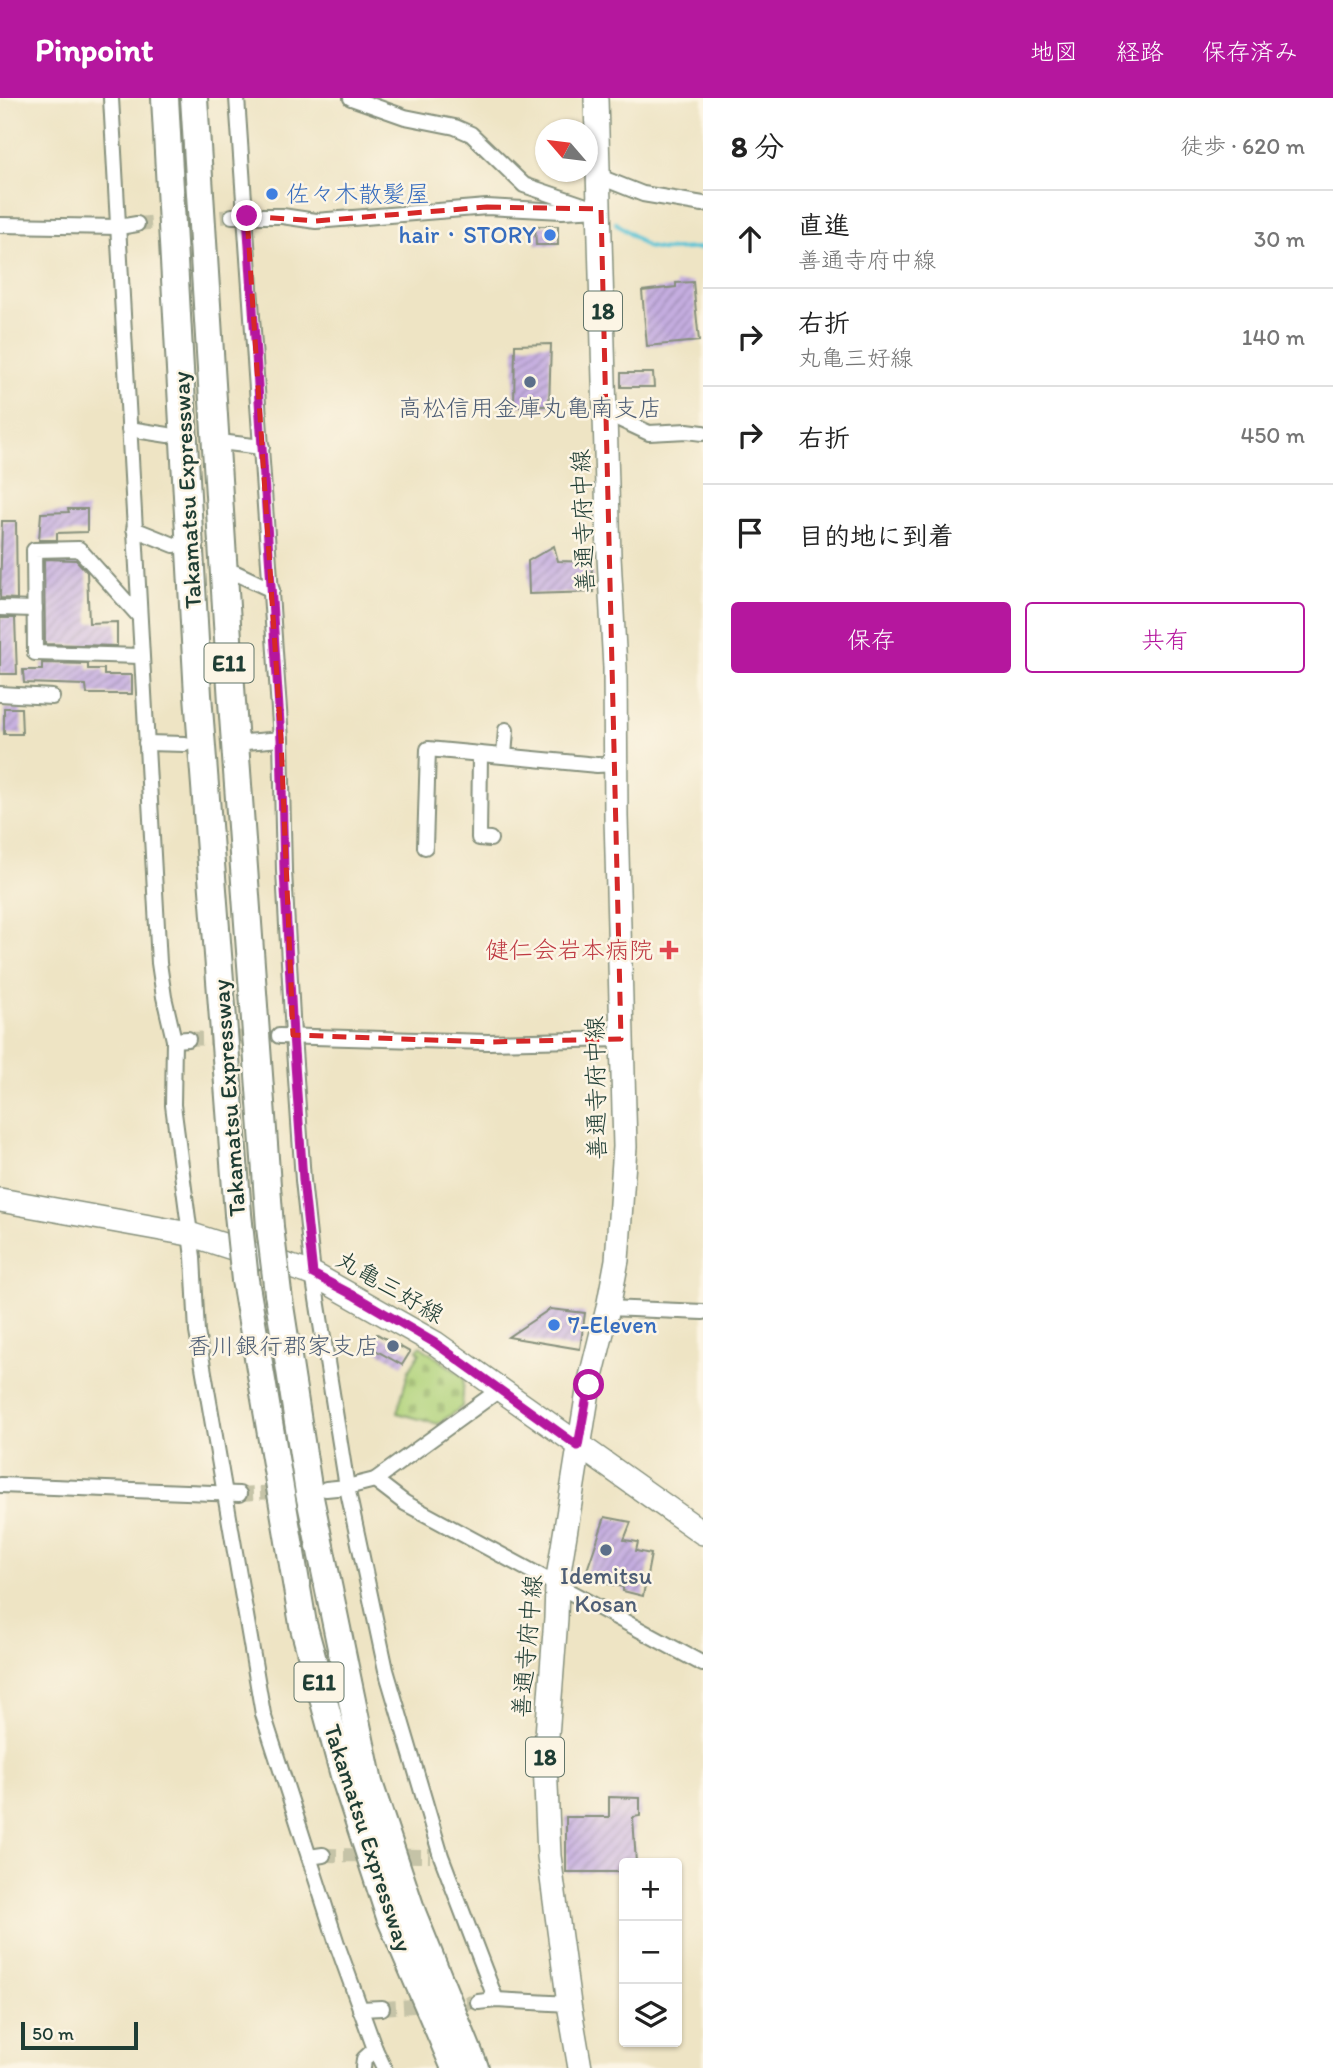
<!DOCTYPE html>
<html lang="ja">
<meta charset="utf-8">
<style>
body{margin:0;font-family:Itim,"Klee One",sans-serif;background:#f2f2f2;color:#222}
.controls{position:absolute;right:21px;bottom:21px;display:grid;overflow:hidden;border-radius:7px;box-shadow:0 2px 5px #0004}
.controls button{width:63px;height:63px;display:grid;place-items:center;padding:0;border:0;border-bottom:2px solid #e0e0e0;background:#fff;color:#222;font:35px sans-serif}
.compass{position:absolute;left:535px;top:21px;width:63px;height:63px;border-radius:50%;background:#fff;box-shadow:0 2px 5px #0004;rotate:298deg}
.scale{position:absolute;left:21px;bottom:18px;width:117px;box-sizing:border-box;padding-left:7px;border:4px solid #1f3d34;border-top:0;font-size:19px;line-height:24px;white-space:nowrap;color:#1f3d34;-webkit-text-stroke:5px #fcf5e5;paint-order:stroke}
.stop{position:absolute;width:21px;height:21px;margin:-16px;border:5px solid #b5179e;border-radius:50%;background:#fff}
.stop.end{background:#b5179e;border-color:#fff;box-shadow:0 2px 7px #0008}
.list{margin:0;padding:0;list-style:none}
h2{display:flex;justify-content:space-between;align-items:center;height:91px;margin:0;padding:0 28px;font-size:30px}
h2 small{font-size:23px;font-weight:400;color:#767676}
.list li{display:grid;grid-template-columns:46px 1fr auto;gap:21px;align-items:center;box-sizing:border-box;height:98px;padding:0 28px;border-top:2px solid #e0e0e0}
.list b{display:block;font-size:26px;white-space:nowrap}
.list p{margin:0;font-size:23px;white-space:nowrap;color:#767676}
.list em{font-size:23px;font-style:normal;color:#767676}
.actions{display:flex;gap:14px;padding:21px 28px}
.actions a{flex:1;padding:16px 0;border:2px solid #b5179e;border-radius:7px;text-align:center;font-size:24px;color:#b5179e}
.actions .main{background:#b5179e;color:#fff}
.icon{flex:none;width:38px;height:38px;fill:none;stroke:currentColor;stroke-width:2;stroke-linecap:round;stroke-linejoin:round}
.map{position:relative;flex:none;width:703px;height:1970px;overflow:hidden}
header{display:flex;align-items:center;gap:42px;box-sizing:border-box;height:98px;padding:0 35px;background:#b5179e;color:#fff}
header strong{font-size:33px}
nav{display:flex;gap:38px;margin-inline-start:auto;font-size:24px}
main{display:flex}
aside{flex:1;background:#fff}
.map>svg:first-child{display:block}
</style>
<header>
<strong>Pinpoint</strong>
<nav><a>地図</a><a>経路</a><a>保存済み</a></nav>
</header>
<main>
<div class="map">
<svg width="703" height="1970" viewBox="0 0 703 1970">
<defs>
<pattern id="cemetery-stones" width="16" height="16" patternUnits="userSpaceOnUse" patternTransform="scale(1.75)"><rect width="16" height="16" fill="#b1d37b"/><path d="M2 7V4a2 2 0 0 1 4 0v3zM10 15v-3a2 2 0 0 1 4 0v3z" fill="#98b66b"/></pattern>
<pattern id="building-hatch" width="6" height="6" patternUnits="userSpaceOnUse" patternTransform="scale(1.75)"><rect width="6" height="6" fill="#c5ade0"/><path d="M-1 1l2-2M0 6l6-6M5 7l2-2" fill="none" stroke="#9f8eb6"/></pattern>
</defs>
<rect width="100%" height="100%" fill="#fcf5e5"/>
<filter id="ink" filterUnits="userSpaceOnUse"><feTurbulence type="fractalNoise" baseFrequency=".0143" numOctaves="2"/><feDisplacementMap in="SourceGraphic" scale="14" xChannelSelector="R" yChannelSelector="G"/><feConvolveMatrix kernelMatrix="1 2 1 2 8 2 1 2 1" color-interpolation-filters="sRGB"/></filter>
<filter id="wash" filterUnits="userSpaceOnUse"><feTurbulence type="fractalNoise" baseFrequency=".00686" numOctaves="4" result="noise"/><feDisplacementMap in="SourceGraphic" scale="28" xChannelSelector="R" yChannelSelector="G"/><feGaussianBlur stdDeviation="1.57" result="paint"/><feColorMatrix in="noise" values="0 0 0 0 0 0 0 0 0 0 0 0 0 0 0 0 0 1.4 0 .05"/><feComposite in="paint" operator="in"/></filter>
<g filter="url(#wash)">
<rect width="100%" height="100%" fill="#eee4c4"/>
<path fill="url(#cemetery-stones)" stroke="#688858" stroke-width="2" d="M420,1248L464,1279L462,1309L438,1326L397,1315L409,1272L420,1255L417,1252Z"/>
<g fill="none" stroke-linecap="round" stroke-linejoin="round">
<path stroke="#59c3d5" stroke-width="4.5" d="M616,125L647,149L663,152L703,150"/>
</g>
<g id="blocks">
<g fill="url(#building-hatch)">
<path d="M535,128H558V147H536Z"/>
<path d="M693,184L699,243L647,248L642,193L676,189V185Z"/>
<path d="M551,246L549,308H514L515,247Z"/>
<path d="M621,275H653L654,289H621Z"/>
<path d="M68,411H87V434L57,435V442H39L41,415L69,414Z"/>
<path d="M2,423H16L17,501L0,500Z"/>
<path d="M554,448L558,463L591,464L594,494L529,496L528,463Z"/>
<path d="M44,461L76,462L87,474L89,525L117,524V548L45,546Z"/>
<path d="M0,520H15L17,576H0Z"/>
<path d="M42,565L88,566V571H104V577H132V596H87L86,587L24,585L23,572H42Z"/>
<path d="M4,610H21L22,636H4Z"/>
<path d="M550,1211L585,1215L580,1251L508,1239Z"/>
<path d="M377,1236L410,1254L402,1267L370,1249Z"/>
<path d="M605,1419L631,1424L624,1442L638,1444L636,1453L651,1456L643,1498L623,1493V1489L584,1481Z"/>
<path d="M609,1699L640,1700V1718L633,1719L636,1765H624V1774H566V1719H609Z"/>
</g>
</g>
</g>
<g filter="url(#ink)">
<use href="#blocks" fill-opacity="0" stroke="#86907c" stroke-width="2"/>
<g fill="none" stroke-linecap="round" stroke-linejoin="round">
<g stroke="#c5c3a7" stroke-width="14" stroke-dasharray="14 7" stroke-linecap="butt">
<path d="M137,126L232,118"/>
<path d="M188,941L261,939"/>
<path d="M239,1396L314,1392"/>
<path d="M323,1757L430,1758"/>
<path d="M382,1910L478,1904"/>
</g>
<defs>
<g id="street">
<path d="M111,0L159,865L164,899L174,942L173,1007L193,1159L197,1234L263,1616L338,1849L375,1951L384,1970"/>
<path d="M237,0L281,641L284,773L293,937L303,1082L313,1176L347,1389L386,1572L441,1758L496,1902"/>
<path d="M351,0L405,19L455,29L471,36L524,87L586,108"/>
<path d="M600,79L643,96L703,106"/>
<path d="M232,118H282L316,123L487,109L562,113L601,111"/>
<path d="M0,127L119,129L137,126"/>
<path d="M606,315L649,335L687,333L703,335"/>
<path d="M129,331L168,337"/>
<path d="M228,345L262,349"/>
<path d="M134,431L174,447"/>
<path d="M236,475L272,492"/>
<path d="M0,510L35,511"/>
<path d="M139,518L79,451L34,452L35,555L141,558"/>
<path d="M0,596L52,599"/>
<path d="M246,644L281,641"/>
<path d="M146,645L185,646"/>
<path d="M480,656L479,740L490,741"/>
<path d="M504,658L506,632"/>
<path d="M425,749L428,651L597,667L617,666"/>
<path d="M279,938L488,944L621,941"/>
<path d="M174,942L188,941"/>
<path d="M608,1210L703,1214"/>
<path d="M375,1382L405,1405L703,1566"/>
<path d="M0,1387L239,1396"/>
<path d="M326,1391L347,1389L375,1382L499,1292"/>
<path d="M309,1759L323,1757"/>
<path d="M478,1904L496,1902L569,1906"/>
<path d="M360,1911L382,1910"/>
<path d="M363,1970L364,1961L375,1951"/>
</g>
<g id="primary">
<path d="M0,1102L189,1136L313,1176L435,1245L703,1435"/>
<path d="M580,1970L569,1906L549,1758L545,1664L556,1520L557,1486L589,1287L608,1210L617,1162L625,1049L616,719L615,570L609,459L596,0"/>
</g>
<g id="highway">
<path d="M165,0L198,597L238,1116"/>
<path d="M194,0L232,604L270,1129"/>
<path d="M245,1182L303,1526L345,1681L390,1819L455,1970"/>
<path d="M278,1195L309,1395L369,1685L413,1817L475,1970"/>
</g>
</defs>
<use href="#street" stroke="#86907c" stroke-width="18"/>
<use href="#primary" stroke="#86907c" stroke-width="26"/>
<use href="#highway" stroke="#86907c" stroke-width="30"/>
<use href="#street" stroke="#fff" stroke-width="14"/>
<use href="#primary" stroke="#fff" stroke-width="23"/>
<use href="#highway" stroke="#fff" stroke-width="26"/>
<defs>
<g id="highway-bridge">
<path d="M238,1116L245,1182"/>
<path d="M270,1129L278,1195"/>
</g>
</defs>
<use href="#highway-bridge" stroke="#86907c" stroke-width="30" stroke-linecap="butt"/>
<use href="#highway-bridge" stroke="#fff" stroke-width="26"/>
</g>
</g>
<g fill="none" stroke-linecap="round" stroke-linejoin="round" filter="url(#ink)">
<path stroke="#b5179e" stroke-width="9" d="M247,118L281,641L284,773L293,937L303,1082L313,1176L355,1198L435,1245L578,1348L589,1287"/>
</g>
<path fill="none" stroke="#d62828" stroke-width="5" stroke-dasharray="14 9" stroke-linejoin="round" d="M487,109L601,111L621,941L488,944L293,937L281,641L247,118L316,123Z"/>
<g fill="#3f7fe0" stroke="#fcf5e5" stroke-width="2.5">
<circle cx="272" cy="96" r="7"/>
<circle cx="550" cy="137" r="7"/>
<circle cx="554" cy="1227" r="7"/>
</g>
<g fill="#5c6f8a" stroke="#fcf5e5" stroke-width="2.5">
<circle cx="530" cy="284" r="7"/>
<circle cx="393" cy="1248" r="7"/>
<circle cx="606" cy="1452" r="7"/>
</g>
<path fill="#e0444e" stroke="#fcf5e5" stroke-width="2.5" d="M665.5 841.5h7v7h7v7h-7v7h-7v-7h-7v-7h7z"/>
<g text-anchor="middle" stroke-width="5" stroke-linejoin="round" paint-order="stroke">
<g fill="#fcf5e5" stroke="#617469" stroke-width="2">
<rect x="584" y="193.5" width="38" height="39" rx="5"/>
<rect x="204.5" y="545.5" width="49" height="39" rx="5"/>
<rect x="294.5" y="1564.5" width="49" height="39" rx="5"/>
<rect x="526" y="1639.5" width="38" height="39" rx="5"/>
</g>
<g font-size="23" font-weight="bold" fill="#1f3d34">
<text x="603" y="221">18</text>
<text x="229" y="573">E11</text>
<text x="319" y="1592">E11</text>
<text x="545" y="1667">18</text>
</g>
<g font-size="24" fill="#366cbe" stroke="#fcf5e5" text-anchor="start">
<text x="286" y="104">佐々木散髪屋</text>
<text x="536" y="145" text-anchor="end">hair・STORY</text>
<text x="568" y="1235">7-Eleven</text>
</g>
<g font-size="24" fill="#4e5e75" stroke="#fcf5e5">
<text x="530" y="318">高松信用金庫丸亀南支店</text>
<text x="379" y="1256" text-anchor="end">香川銀行郡家支店</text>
<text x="606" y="1486">Idemitsu<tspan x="606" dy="28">Kosan</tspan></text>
</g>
<g font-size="24" fill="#1f3d34" stroke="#fcf5e5">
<text transform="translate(187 392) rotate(-93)" y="8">Takamatsu Expressway</text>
<text transform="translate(583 423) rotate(-92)" y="8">善通寺府中線</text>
<text transform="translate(596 990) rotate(-91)" y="8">善通寺府中線</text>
<text transform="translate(229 1000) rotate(-94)" y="8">Takamatsu Expressway</text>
<text transform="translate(390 1189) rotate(30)" y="8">丸亀三好線</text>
<text transform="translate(527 1548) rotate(-85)" y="8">善通寺府中線</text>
<text transform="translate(368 1740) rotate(72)" y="8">Takamatsu Expressway</text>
</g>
<g font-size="24" fill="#be3a42" stroke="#fcf5e5" text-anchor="end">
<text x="653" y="860">健仁会岩本病院</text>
</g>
</g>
</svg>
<div class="controls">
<button>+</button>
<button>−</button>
<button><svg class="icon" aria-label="layers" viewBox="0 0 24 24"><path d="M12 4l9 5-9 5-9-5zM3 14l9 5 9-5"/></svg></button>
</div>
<svg class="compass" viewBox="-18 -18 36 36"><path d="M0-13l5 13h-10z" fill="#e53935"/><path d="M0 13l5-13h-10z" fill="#767676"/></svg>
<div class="scale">50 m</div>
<div class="stop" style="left:589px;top:1287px"></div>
<div class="stop end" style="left:247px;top:118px"></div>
</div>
<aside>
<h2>8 分<small>徒歩 · 620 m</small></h2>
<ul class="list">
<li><svg class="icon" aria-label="ahead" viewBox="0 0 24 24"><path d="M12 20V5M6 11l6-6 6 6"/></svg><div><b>直進</b><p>善通寺府中線</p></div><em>30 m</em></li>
<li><svg class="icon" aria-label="right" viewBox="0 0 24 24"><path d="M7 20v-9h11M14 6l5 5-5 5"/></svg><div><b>右折</b><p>丸亀三好線</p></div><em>140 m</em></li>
<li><svg class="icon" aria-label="right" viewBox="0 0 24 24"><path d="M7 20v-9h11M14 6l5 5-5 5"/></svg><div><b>右折</b></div><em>450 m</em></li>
<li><svg class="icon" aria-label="arrive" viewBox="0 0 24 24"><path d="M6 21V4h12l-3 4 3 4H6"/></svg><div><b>目的地に到着</b></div></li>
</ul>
<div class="actions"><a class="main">保存</a><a>共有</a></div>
</aside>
</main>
